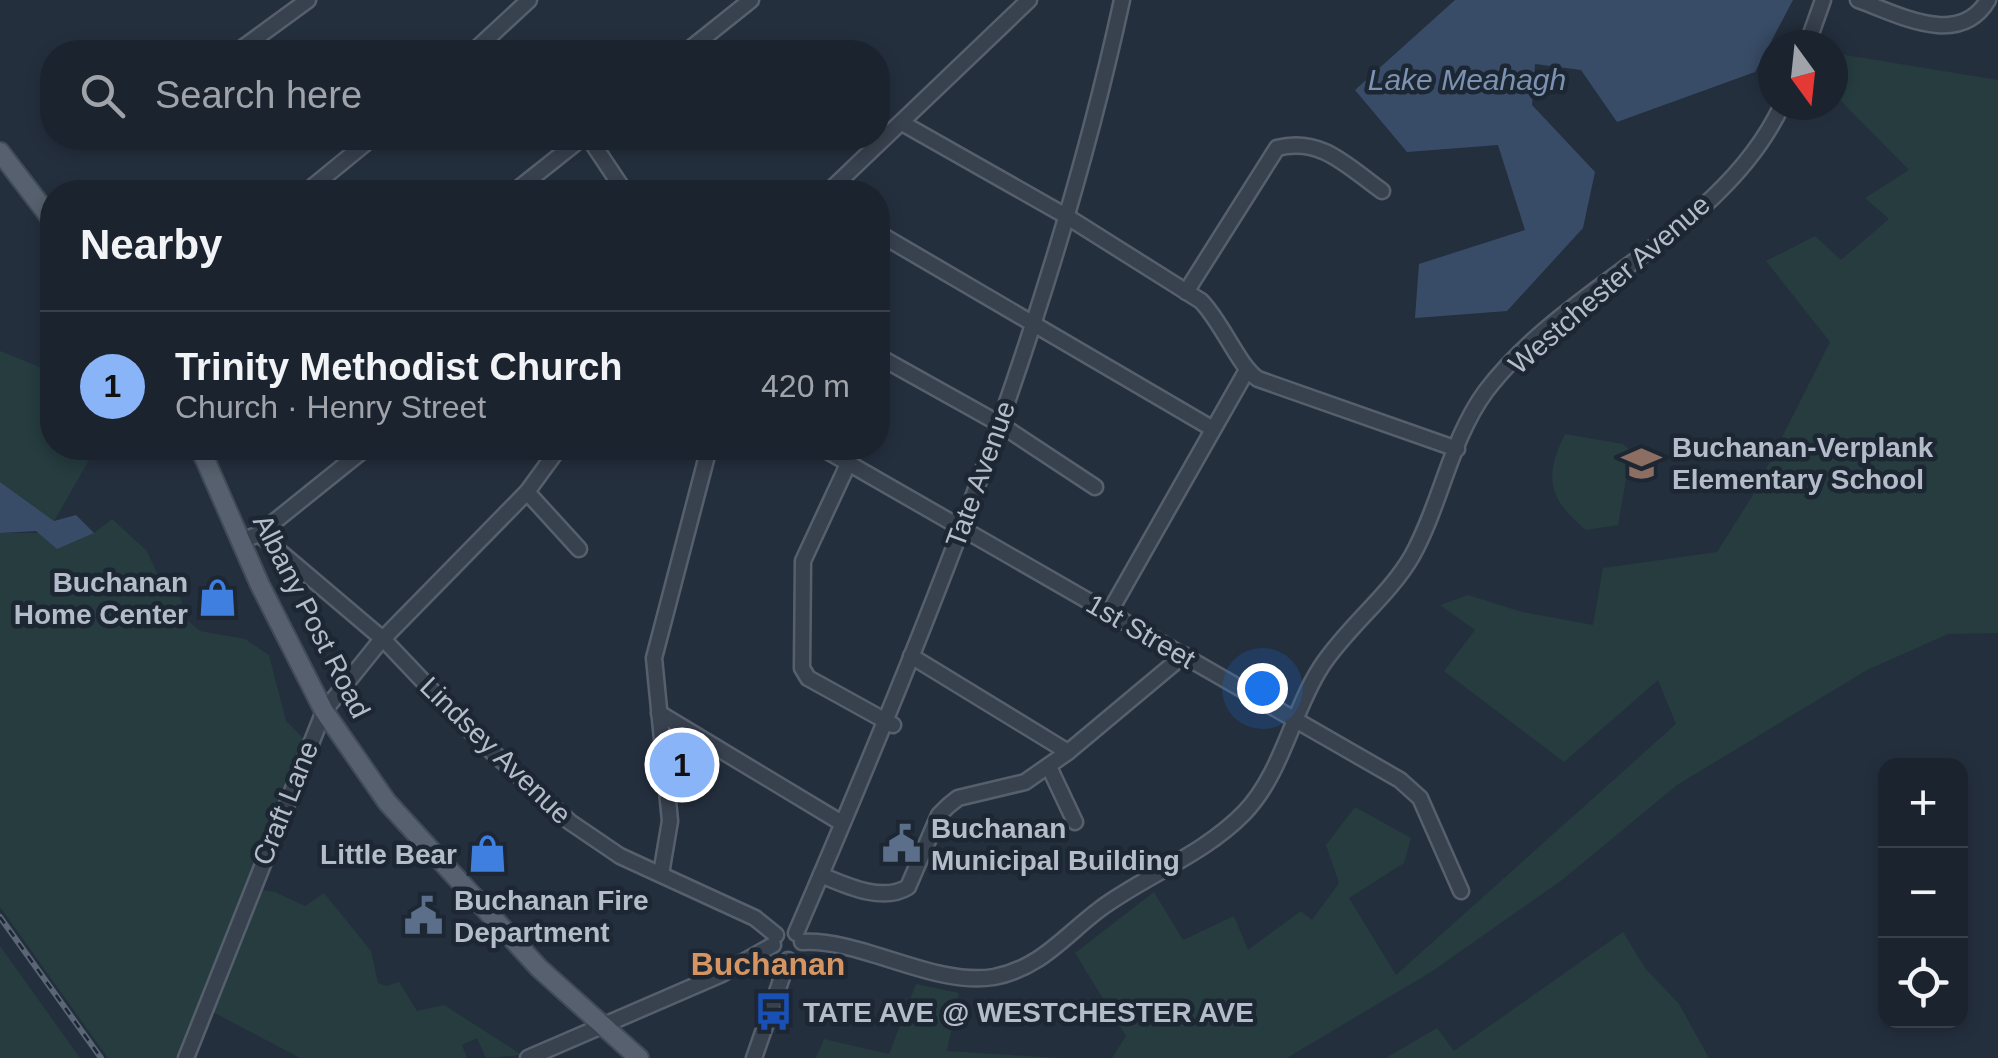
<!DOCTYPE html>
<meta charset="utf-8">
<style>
body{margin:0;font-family:Helvetica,sans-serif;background:#282f3a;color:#f1f3f6}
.controls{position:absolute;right:30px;bottom:30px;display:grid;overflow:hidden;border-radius:20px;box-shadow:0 5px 15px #0003}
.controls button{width:90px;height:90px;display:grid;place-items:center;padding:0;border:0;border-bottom:2px solid #39404a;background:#1b232e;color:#f1f3f6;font:50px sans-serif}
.compass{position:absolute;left:1758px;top:30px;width:90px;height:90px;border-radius:50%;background:#1b232e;box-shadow:0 5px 15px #0003;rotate:165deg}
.you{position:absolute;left:1262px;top:688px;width:35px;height:35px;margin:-25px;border:8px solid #fff;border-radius:50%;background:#1a73e8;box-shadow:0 0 0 15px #1a73e833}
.badge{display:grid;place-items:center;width:65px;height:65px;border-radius:50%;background:#8ab4f8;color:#111;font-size:32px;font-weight:700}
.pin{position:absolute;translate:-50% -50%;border:5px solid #fff;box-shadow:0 2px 10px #0006}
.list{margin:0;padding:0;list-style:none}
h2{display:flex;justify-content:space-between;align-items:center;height:130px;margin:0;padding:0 40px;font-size:42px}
h2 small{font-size:32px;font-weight:400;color:#a0a4aa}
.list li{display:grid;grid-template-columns:65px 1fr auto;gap:30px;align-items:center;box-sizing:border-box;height:150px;padding:0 40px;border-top:2px solid #39404a}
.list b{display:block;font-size:38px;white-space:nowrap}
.list p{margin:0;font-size:32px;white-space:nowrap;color:#a0a4aa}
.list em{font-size:32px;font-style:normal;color:#a0a4aa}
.icon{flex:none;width:55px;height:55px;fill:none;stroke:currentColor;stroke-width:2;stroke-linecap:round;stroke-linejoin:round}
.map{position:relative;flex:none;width:1998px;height:1058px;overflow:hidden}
.search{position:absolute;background:#1b232e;box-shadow:0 5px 15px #0003;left:40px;top:40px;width:850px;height:110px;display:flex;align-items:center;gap:25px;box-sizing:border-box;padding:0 35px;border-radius:40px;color:#a0a4aa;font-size:38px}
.panel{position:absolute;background:#1b232e;box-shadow:0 5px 15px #0003;left:40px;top:180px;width:850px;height:280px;border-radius:40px}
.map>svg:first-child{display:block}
</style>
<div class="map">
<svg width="1998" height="1058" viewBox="0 0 1998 1058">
<rect width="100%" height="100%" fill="#242f3e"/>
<g fill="#263c3f">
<path d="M1833,53L1998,80V633L1948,634L1867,670L1677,785L1562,880L1431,972L1287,1058H1112L1126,1036L1075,953L1154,892L1183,940L1234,916L1248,950L1301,911L1312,920L1339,883L1326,845L1355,807L1411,838L1404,863L1349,898L1396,975L1676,724L1658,680L1564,762L1444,671L1475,630L1440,605L1468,595L1522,612L1593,625L1603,568L1717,552L1753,495L1830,342L1766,261L1815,236L1841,260L1889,219L1865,198L1909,170L1833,93Z"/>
<path d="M0,351L52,372V448H96L54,521L0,482Z"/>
<path d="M1565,434L1623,444L1631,451L1618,525L1586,530C1549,499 1543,479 1565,434Z"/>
<path d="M112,519L147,551L160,580L181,599L187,620L200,631L245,639L269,655L286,721L307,742L181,1058H108L0,907V533H94Z"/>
<path d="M254,889L275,892L305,906L324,893L371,951L378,983L387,986L399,982L417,1011L444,1005L522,1055L486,1058L477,1038L462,1045L467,1058H300L211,1011Z"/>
<path d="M1623,932L1645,968L1679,1004L1709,1058H1386L1437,1028L1454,1051Z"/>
<path d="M0,946L80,1058H0Z"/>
<path d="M916,984L959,993L947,1051L1060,1058H816L824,1039L889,1054Z"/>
</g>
<g fill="#394c67">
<path d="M1455,0H1793L1755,72L1617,122L1581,70L1535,64L1532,105L1595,172L1583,228L1507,311L1415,318L1419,264L1525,230L1498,145L1407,152L1355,90Z"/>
<path d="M0,482L54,521L76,515L94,533L57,549L36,531L0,533Z"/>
</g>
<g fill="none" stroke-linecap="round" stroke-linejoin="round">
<defs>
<g id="minor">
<path d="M1858,0C1898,14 1959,49 1988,0"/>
<path d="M1807,45L1823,0"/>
<path d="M237,52L308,0"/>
<path d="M473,52L529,0"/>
<path d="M686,52L751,0"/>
<path d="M902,123L1066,216L1201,301C1222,322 1239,367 1258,379L1457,449"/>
<path d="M589,138L625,192"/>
<path d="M306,192L372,138"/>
<path d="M514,192L582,138"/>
<path d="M828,192L1029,0"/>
<path d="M878,233L1213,429"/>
<path d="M1186,292L1277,148C1321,136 1348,167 1382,191"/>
<path d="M878,356L998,423L1095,487"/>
<path d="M822,448L1400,780L1420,798L1461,891"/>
<path d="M849,462L803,561L802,668L808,678L893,725"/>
<path d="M527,492L579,549"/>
<path d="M259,534L366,448"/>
<path d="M241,541L259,534L384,640L478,739L570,822L620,856L755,918L776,935"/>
<path d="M1109,613L1247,370"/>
<path d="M911,656L1068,752L1184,655"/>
<path d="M659,713L840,822"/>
<path d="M1050,769L1075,822"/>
<path d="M661,874L670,821L654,658L709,448"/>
<path d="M821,875C845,885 882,903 908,887L939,815L948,806L958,798L1025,782L1068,752"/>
<path d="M796,933C926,631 1052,322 1122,0"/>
<path d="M802,942C860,938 934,987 994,977C1041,968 1064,936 1100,909C1146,875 1203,855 1244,813C1282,774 1292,712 1321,667C1347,627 1389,596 1412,556C1441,504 1450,440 1486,391C1569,282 1723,232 1782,105"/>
<path d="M186,1058L324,711L378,644L527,492L559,448"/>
<path d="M528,1058L722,974L773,945"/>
<path d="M754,1058L788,960"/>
</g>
<g id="major">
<path d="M0,152L52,220"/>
<path d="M200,448L260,585L324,711L387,802L539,968L639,1058"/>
</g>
</defs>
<use href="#minor" stroke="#565f6c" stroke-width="19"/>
<use href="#major" stroke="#414a57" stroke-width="22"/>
<use href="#minor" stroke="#38414e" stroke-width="14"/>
<use href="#major" stroke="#56606e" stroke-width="18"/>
<defs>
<path id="rail" d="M0,917L101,1058"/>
</defs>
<use href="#rail" stroke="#5a6575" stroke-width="6"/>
<use href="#rail" stroke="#1d2633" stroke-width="2.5" stroke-dasharray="8" stroke-linecap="butt"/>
</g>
<defs>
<symbol id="school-bare" viewBox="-9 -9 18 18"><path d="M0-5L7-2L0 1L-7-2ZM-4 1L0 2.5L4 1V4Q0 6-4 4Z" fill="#8d6e63" stroke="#1d2633" stroke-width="2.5" paint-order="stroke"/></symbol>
<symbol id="shop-bare" viewBox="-9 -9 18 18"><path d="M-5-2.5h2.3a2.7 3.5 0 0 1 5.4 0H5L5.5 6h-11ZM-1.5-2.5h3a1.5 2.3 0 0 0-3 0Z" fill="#3f7fe0" stroke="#1d2633" stroke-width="2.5" paint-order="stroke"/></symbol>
<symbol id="civic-bare" viewBox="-9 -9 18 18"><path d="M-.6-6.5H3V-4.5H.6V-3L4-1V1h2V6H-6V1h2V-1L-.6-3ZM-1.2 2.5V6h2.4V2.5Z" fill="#5c6f8a" stroke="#1d2633" stroke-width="2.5" paint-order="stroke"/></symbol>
<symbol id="bus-bare" viewBox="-9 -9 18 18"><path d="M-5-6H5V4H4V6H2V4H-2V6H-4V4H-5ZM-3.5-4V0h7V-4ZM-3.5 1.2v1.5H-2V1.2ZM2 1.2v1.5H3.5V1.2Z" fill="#1a4fb4" stroke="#1d2633" stroke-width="2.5" paint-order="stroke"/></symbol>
</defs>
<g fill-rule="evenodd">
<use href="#school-bare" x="1614" y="436" width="55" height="55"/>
<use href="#shop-bare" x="190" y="570" width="55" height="55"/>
<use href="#civic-bare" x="874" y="816" width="55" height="55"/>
<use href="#shop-bare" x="460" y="826" width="55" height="55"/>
<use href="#civic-bare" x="396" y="888" width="55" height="55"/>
<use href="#bus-bare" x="746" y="984" width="55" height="55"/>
</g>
<g text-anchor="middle" stroke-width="9" stroke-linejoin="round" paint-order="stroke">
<g font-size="28" fill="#b4bcc9" stroke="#1d2633">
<text transform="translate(1609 284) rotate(-41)" y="10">Westchester Avenue</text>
<text transform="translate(980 474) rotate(-70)" y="10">Tate Avenue</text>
<text transform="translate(312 616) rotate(63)" y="10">Albany Post Road</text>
<text transform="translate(1141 631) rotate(30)" y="10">1st Street</text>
<text transform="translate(496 750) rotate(44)" y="10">Lindsey Avenue</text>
<text transform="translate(285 803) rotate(-68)" y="10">Craft Lane</text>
</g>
<g font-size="28" font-weight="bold" fill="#b4bcc9" stroke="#1d2633" text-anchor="start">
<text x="1672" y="457">Buchanan-Verplank<tspan x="1672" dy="32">Elementary School</tspan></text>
<text x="188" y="592" text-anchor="end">Buchanan<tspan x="188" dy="32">Home Center</tspan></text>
<text x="931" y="838">Buchanan<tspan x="931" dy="32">Municipal Building</tspan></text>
<text x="457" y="864" text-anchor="end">Little Bear</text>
<text x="454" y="910">Buchanan Fire<tspan x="454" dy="32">Department</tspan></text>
<text x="803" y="1022">TATE AVE @ WESTCHESTER AVE</text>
</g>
<g font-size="30" font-style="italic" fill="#7c92b1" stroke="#1d2633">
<text x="1467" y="90">Lake Meahagh</text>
</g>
<g font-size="32" font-weight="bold" fill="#d59563" stroke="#1d2633">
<text x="768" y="975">Buchanan</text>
</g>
</g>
</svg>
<div class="controls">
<button>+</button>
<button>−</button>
<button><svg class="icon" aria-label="locate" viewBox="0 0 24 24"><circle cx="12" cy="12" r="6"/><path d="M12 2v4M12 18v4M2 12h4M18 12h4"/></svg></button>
</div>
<svg class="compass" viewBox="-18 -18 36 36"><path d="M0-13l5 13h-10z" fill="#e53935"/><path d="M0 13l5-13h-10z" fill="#a0a4aa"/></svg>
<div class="you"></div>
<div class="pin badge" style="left:682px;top:765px">1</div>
<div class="search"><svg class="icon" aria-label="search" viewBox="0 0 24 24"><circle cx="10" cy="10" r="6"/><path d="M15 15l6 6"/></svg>Search here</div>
<section class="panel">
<h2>Nearby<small></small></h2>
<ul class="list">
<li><span class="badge">1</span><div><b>Trinity Methodist Church</b><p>Church · Henry Street</p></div><em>420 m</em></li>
</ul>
</section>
</div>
